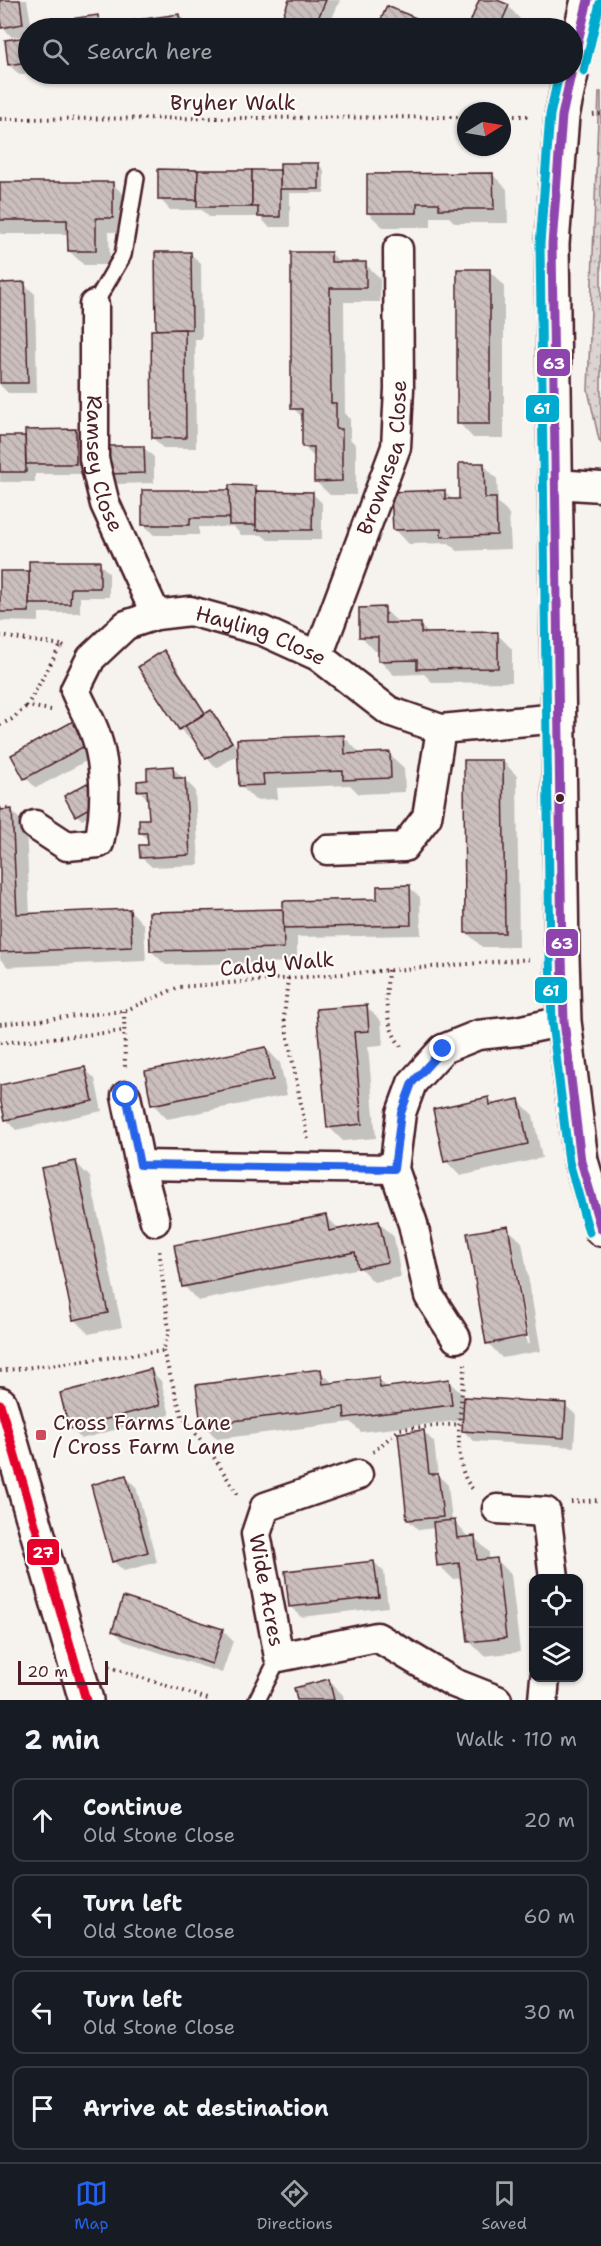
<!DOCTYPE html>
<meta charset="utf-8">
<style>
body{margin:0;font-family:"Shantell Sans",sans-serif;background:#242831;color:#f1f3f6}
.controls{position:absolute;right:18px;bottom:18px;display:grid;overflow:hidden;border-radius:12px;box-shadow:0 2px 4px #0004}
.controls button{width:54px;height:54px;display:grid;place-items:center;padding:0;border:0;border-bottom:2px solid #363941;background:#171b24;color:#f1f3f6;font:30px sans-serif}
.compass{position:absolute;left:457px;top:102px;width:54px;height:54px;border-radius:50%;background:#171b24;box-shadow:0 2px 4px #0004;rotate:79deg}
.scale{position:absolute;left:18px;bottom:15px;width:90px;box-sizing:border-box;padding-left:6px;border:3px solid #4a1f2b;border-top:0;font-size:16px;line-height:21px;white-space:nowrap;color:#4a1f2b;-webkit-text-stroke:4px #fdfcf7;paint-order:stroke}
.stop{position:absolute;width:18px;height:18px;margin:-14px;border:4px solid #2563eb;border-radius:50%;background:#fff}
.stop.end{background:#2563eb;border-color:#fff;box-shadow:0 2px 6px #0008}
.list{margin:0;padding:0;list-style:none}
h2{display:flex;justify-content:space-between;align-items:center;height:78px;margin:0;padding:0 24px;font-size:26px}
h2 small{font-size:20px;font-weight:400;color:#9ea1a6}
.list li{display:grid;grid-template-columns:39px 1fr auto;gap:18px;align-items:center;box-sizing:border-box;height:84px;margin:0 12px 12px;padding:0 12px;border:2px solid #363941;border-radius:12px}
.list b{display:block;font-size:22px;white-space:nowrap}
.list p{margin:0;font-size:20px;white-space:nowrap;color:#9ea1a6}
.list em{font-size:20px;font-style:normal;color:#9ea1a6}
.icon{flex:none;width:33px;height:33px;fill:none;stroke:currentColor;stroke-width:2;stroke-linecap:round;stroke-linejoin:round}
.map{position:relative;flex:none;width:601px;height:1700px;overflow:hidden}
.search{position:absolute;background:#171b24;box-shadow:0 2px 4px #0004;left:18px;right:18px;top:18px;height:66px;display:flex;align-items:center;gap:15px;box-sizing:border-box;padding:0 21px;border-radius:33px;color:#9ea1a6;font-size:22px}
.sheet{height:462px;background:#171b24}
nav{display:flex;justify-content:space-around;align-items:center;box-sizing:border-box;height:84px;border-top:2px solid #363941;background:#171b24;font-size:16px;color:#9ea1a6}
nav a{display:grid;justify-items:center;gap:3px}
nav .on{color:#2563eb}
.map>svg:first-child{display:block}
</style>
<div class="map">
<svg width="601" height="1700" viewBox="0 0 601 1700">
<defs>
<pattern id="grass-dots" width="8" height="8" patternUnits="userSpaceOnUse" patternTransform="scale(1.5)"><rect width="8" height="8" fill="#dcd4d2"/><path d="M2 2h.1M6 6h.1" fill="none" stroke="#beb6b4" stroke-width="1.8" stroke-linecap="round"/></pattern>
<pattern id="building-back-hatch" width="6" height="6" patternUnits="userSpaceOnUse" patternTransform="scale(1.5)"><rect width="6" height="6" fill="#cbbfbe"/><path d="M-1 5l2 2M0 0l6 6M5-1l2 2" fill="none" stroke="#b0a4a3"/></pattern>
</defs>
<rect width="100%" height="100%" fill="#f6f3ef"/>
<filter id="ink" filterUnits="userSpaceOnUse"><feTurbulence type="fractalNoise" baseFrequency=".0167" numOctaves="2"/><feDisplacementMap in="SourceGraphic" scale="12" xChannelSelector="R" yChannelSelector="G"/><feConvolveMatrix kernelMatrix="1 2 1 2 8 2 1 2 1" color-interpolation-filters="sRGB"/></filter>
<g filter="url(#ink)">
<path fill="url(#grass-dots)" stroke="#937a7e" stroke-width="1.5" d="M599,92H601V443L599,440L588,390Z"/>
<g fill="#0003" fill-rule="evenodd">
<path d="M0,0H27L32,28H28V35L12,37L2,27Z"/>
<path d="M291,0H340L328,28H279Z"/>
<path d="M481,0H493L508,6L522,21L519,28H469Z"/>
<path d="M388,8L437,28H379Z"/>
<path d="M179,15L189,25V28H127L126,23Z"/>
<path d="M98,17L108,28H43V24Z"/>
<path d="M28,38L29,74L20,75L9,65L6,42Z"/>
<path d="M469,74H489L486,81Z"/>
<path d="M319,165L324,170V193H290V227H269L260,217H209L202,210H170L160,199V171H280Z"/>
<path d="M493,175L507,189L508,223H455L449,217H431V227H383L368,213Z"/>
<path d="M112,183L127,198V232H109L110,265H84L69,251V234H0V184Z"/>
<path d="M331,253L341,264H365L380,278V302H344L345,413L350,419V439L356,445V495H330L315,481V458L303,446V418L293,408Z"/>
<path d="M191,254L201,264L202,339H195L196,448H163L153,438L158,331Z"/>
<path d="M489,271L504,285V438H473L459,423Z"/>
<path d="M0,284H24L35,294L37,393H8L0,385Z"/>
<path d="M75,431L85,441V474H35V482H0V438H27Z"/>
<path d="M143,447L154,457V483L118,484L108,473Z"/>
<path d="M483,464L497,479L498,503L509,514L511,549L457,551L449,543L409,544L394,529L444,491L453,500H461Z"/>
<path d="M255,487L261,493H312L322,503V540H268L262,535H241L234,527H199V535H154L144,525L231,492Z"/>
<path d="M99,563L109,573V597H80V613H39V622L0,621V573H31Z"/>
<path d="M384,609L399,623L420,625L430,635L497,634L512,649V682L433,683L424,674L394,675L379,660V651H375L361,636Z"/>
<path d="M164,652L174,662L207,714L210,711L220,722L239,750L343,736L358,751V755L389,754L404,768L405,792L359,794L350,785L277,788L278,799L255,800L240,785L239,754L217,768L207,758L194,737L190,739L180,729Z"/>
<path d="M79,720L101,753L36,788L26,778Z"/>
<path d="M503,761L517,776L519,947H482L467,933Z"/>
<path d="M173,768L195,790L199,865L152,867L141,857L149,846V841L141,833L150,820L149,801L139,790L149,781Z"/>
<path d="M87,785L102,809L82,820L77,815Z"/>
<path d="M0,811H12L26,826L30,915L130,910L144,925L146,961L8,967L0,959Z"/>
<path d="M409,887L420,897L421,935L297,937V962L166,965L151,951L284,911L379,901Z"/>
<path d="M366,1006L381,1021L383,1045L368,1046L376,1138L343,1141L329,1127L318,1011Z"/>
<path d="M266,1048L280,1063L287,1095L167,1119L153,1104Z"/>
<path d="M85,1069L95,1079L102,1111L16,1130L6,1119L0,1087Z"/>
<path d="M488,1098L495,1105L518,1100L533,1115L542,1158L460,1176L446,1161Z"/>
<path d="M76,1163L90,1177L122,1327L89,1334L75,1320Z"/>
<path d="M326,1216L340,1230L379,1222L394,1237L401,1277L374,1282L360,1268L198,1301L184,1286Z"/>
<path d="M507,1228L522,1242L541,1351L502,1358L488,1343ZM509,1242H512L530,1344H527Z"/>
<path d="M151,1371L161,1381L170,1415L81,1439L71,1428Z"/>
<path d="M320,1371L334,1384L378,1379L388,1388L448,1381L463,1395V1399L565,1405L576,1415L574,1447L474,1441L463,1431L464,1420L361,1432L351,1422L217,1439L203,1424Z"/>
<path d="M424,1432L434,1442L438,1475L448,1485L452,1521H454L469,1538L474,1537L489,1552V1560H497L511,1574L520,1652L484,1656L470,1642L463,1578L453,1579L439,1565L435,1528L419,1530L408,1520Z"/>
<path d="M126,1477L136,1487L157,1562L124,1571L113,1561Z"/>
<path d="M374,1562L384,1572L388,1607L301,1617L291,1607Z"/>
<path d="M124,1599L223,1631L233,1641L222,1673L124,1641L114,1631Z"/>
<path d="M328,1680L343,1695L344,1700H299Z"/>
</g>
<g fill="url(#building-back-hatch)" stroke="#4a1f2b" stroke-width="1.5">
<path d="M0,0H20L23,24L1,28Z"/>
<path d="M289,0H326L314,28H278Z"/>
<path d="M479,0H497L509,5L499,28H468Z"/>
<path d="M387,6L440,28H377Z"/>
<path d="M179,14L181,28H125L124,22Z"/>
<path d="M98,15L100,28H42L41,23Z"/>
<path d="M28,37V62L8,65L5,40Z"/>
<rect x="280" y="163" width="39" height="26"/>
<path d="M158,169L198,170L197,200H158Z"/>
<path d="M198,170H252V207H197Z"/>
<path d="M252,170H280V217H258V207H252Z"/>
<path d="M493,173L494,209H439V203H417V213H367V174Z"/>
<path d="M0,182H113V218H96V251H68L67,220H0Z"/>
<path d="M155,252H191L192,329L156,330Z"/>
<path d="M291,252H331V262H366V288H330L331,403H336V429H342V481L314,482V447H302V409H291Z"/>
<rect x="457" y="269" width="33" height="155"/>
<path d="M25,282L28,383H0V283Z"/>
<path d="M185,329L186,438H152L151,330Z"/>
<path d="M76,429V464H26L25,430Z"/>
<path d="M0,436H25L26,472H0Z"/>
<path d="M106,446H144L145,473L106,474Z"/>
<path d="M459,463H484L485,498H496L497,535L441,537V529L393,530L391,492L445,490V499H459Z"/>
<path d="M229,485L256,486V525H229Z"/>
<path d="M142,490H229L230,518H190V525H142Z"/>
<path d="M256,491L313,492L312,530H256Z"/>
<path d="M29,561H100V588H71L70,604H29Z"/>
<rect x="0" y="571" width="29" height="41"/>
<path d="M385,607V623H421V633L498,632V668L417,669V660L378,661V637H359V608Z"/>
<path d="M164,650L205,713L179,730L138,667Z"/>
<path d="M211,710L232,742L206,759L185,726Z"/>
<path d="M79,718L92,742L24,779L11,755Z"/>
<path d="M344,735L345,754L390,752L391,778L343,780V771L263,774L264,785L239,786L237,739Z"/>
<path d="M464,760H503L505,933H465Z"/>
<path d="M173,766L174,778H185L190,855L140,858L139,845H148L147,833H139V819H149L147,790L137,791V781L147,780V768Z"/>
<path d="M87,783L98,803L75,816L64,796Z"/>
<path d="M12,809L17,914L130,909L132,947L0,952V810Z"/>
<path d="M410,885L411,925L283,928V901L377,899V886Z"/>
<path d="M283,909L284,948L150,951L149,912Z"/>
<path d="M367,1005L369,1031L354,1032L362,1124L327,1128L316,1009Z"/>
<path d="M266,1047L273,1080L151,1105L145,1071Z"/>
<path d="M85,1067L93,1101L5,1120L0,1098V1085Z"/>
<path d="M489,1097L490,1105L519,1099L528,1144L444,1162L433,1109Z"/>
<path d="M76,1161L108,1313L73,1320L41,1168Z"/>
<path d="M326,1215L329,1231L379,1221L388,1262L358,1268L355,1252L182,1287L174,1245Z"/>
<path d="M508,1226L527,1336L486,1344L467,1233Z"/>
<path d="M151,1369L160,1405L69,1429L60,1393Z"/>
<path d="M321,1369L323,1384L379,1377L380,1388L449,1379L452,1405L345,1418L344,1407L201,1425L196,1385Z"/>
<path d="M464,1397L566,1403L564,1438L462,1431Z"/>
<path d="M424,1430L429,1474H438L443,1517L407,1520L398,1433Z"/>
<path d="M126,1475L148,1552L112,1562L91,1485Z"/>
<path d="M455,1520L457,1538L475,1536L477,1560L497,1558L506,1638L468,1642L459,1563L437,1566L433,1522Z"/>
<path d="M374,1561L379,1597L289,1607L285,1571Z"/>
<path d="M123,1597L223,1629L212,1664L112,1631Z"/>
<path d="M329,1679L334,1700H297L294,1688Z"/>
</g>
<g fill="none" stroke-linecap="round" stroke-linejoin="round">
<defs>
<g id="lane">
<path d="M94,305L123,255L136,178"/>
<path d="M257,1700L279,1657"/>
</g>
<g id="street">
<path id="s1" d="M94,305V459L105,504L156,615"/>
<path d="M555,484L601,487"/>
<path id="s2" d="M318,656L396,447L399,389L398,249"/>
<path id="s3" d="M35,825L67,846L99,843C106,810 107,768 96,736C91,720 81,705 75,690L91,658L126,625L156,615L190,611L263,631L318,656L389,711L441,729L559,718"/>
<path d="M327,850L404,847L427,817L441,729"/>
<path d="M126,1096L140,1165L155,1221"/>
<path d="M140,1165L394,1169"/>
<path d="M456,1338L429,1296L413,1224L394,1169L401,1113L412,1083L443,1049L478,1035L517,1031L564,1021"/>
<path id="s4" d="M358,1475L265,1507L256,1534L279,1657L377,1637L454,1683L497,1700"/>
<path d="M497,1509L546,1512L554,1578"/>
<path d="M543,1700L545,1678"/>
</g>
<g id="secondary">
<path d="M572,68L588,0"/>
<path d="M571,74L562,116L552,244L562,956L564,1021L581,1161L601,1229"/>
<path d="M0,1404L86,1700"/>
</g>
</defs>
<use href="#lane" stroke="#4a1f2b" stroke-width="20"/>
<use href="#street" stroke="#4a1f2b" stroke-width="33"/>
<use href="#secondary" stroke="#4a1f2b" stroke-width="38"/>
<g stroke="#4a1f2b" stroke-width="4" stroke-dasharray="1.5 4.5" stroke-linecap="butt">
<path d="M593,115L601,114"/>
<path d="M502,116H531"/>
<path d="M0,119L466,117"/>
<path d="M0,636L61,645"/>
<path d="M51,710L27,706L61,645L64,647"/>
<path d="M0,725L12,719L27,706"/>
<path d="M0,809L11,808"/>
<path d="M388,970C386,1000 383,1024 403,1049"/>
<path d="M288,978L284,1017L308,1140"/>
<path d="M124,1011L125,1067"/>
<path d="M0,1024L124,1011L179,987L531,959"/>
<path d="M0,1043L124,1031"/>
<path d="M163,1351L182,1416L213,1456L238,1495"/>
<path d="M465,1364C463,1396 448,1467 474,1490"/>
<path d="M0,1371L163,1351L169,1331L159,1249"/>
<path d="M373,1452L400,1429L460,1424"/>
<path d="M571,1502L601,1500"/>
<path d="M109,1667L211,1700"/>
</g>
<use href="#lane" stroke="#fdfcf7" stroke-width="15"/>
<use href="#street" stroke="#fdfcf7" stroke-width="28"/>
<use href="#secondary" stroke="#fdfcf7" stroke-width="33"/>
<defs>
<g id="bus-1">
<path d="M572,66L588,0"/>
<path d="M571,74L562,116L552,244L562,956L564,1021L581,1161L601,1229"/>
</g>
<g id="bus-2">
<path d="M584,71L600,3"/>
<path d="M559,74L550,115L540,244L550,956L552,1022L569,1162L589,1232"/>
</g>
<path id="bus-3" d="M0,1404L86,1700"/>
</defs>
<use href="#bus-1" stroke="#fdfcf7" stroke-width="14"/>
<use href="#bus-2" stroke="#fdfcf7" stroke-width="14"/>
<use href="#bus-3" stroke="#fdfcf7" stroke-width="14"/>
<use href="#bus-1" stroke="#8e44ad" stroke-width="9"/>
<use href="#bus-2" stroke="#00a9ce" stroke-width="9"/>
<use href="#bus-3" stroke="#e4002b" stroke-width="9"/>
</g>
</g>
<g fill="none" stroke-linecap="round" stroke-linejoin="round" filter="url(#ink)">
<path stroke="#2563eb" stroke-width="8" d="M126,1095L140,1165L394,1169L401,1113L412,1083L443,1049"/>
</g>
<circle fill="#4a1f2b" stroke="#fdfcf7" stroke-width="2" cx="560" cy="798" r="5"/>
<rect fill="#d1495b" stroke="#fdfcf7" stroke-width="2" x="35" y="1429" width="12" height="12" rx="3"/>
<g text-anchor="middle" stroke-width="4.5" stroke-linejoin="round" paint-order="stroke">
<g font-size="21" fill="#4a1f2b" stroke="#fdfcf7">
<text x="233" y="110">Bryher Walk</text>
<text dy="7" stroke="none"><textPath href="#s2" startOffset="210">Brownsea Close</textPath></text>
<text dy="7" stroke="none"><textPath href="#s1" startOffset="160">Ramsey Close</textPath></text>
<text dy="7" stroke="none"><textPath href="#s3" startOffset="454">Hayling Close</textPath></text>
<text transform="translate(277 964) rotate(-5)" y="7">Caldy Walk</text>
<text dy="7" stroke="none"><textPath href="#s4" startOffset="184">Wide Acres</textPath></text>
</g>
<g font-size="21" fill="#4a1f2b" stroke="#fdfcf7" text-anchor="start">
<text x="53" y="1430">Cross Farms Lane<tspan x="53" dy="24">/ Cross Farm Lane</tspan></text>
</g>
</g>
<g stroke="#fdfcf7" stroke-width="2">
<rect x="536" y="348" width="35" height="29" rx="6" fill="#8e44ad"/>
<rect x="525" y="394" width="35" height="29" rx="6" fill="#00a9ce"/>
<rect x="545" y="928" width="34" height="29" rx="6" fill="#8e44ad"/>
<rect x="534" y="976" width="34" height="28" rx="6" fill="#00a9ce"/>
<rect x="26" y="1538" width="34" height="28" rx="6" fill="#e4002b"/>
</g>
<g font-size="16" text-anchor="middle" font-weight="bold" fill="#fff">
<text x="554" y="369">63</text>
<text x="542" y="414">61</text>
<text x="562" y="949">63</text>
<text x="551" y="996">61</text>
<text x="43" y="1558">27</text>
</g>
</svg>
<div class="controls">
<button><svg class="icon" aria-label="locate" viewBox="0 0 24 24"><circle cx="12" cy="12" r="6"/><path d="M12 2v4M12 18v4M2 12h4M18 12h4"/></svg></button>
<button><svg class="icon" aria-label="layers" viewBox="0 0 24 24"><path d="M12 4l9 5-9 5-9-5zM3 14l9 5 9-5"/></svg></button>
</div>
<svg class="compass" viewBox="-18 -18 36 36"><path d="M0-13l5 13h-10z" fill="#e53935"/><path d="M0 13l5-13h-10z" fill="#9ea1a6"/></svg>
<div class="scale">20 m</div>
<div class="stop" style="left:126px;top:1095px"></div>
<div class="stop end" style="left:443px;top:1049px"></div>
<div class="search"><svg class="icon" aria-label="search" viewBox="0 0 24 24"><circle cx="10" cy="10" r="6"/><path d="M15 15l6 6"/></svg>Search here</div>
</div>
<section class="sheet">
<h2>2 min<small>Walk · 110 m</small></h2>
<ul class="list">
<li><svg class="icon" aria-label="ahead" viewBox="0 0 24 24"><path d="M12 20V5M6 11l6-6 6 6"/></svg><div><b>Continue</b><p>Old Stone Close</p></div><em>20 m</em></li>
<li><svg class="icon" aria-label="left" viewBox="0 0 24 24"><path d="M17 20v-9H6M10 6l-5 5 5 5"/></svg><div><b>Turn left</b><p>Old Stone Close</p></div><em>60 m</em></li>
<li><svg class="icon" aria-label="left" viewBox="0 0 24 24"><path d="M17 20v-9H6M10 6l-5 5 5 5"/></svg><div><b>Turn left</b><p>Old Stone Close</p></div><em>30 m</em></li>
<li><svg class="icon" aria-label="arrive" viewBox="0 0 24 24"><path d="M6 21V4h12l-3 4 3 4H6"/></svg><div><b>Arrive at destination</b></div></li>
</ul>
</section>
<nav>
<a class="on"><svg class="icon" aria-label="map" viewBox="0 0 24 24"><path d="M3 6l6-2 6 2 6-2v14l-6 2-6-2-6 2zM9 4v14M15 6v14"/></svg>Map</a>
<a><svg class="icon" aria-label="directions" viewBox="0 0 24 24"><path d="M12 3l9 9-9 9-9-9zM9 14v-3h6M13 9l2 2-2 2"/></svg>Directions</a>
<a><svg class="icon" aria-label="saved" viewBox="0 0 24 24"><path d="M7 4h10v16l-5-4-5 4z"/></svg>Saved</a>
</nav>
